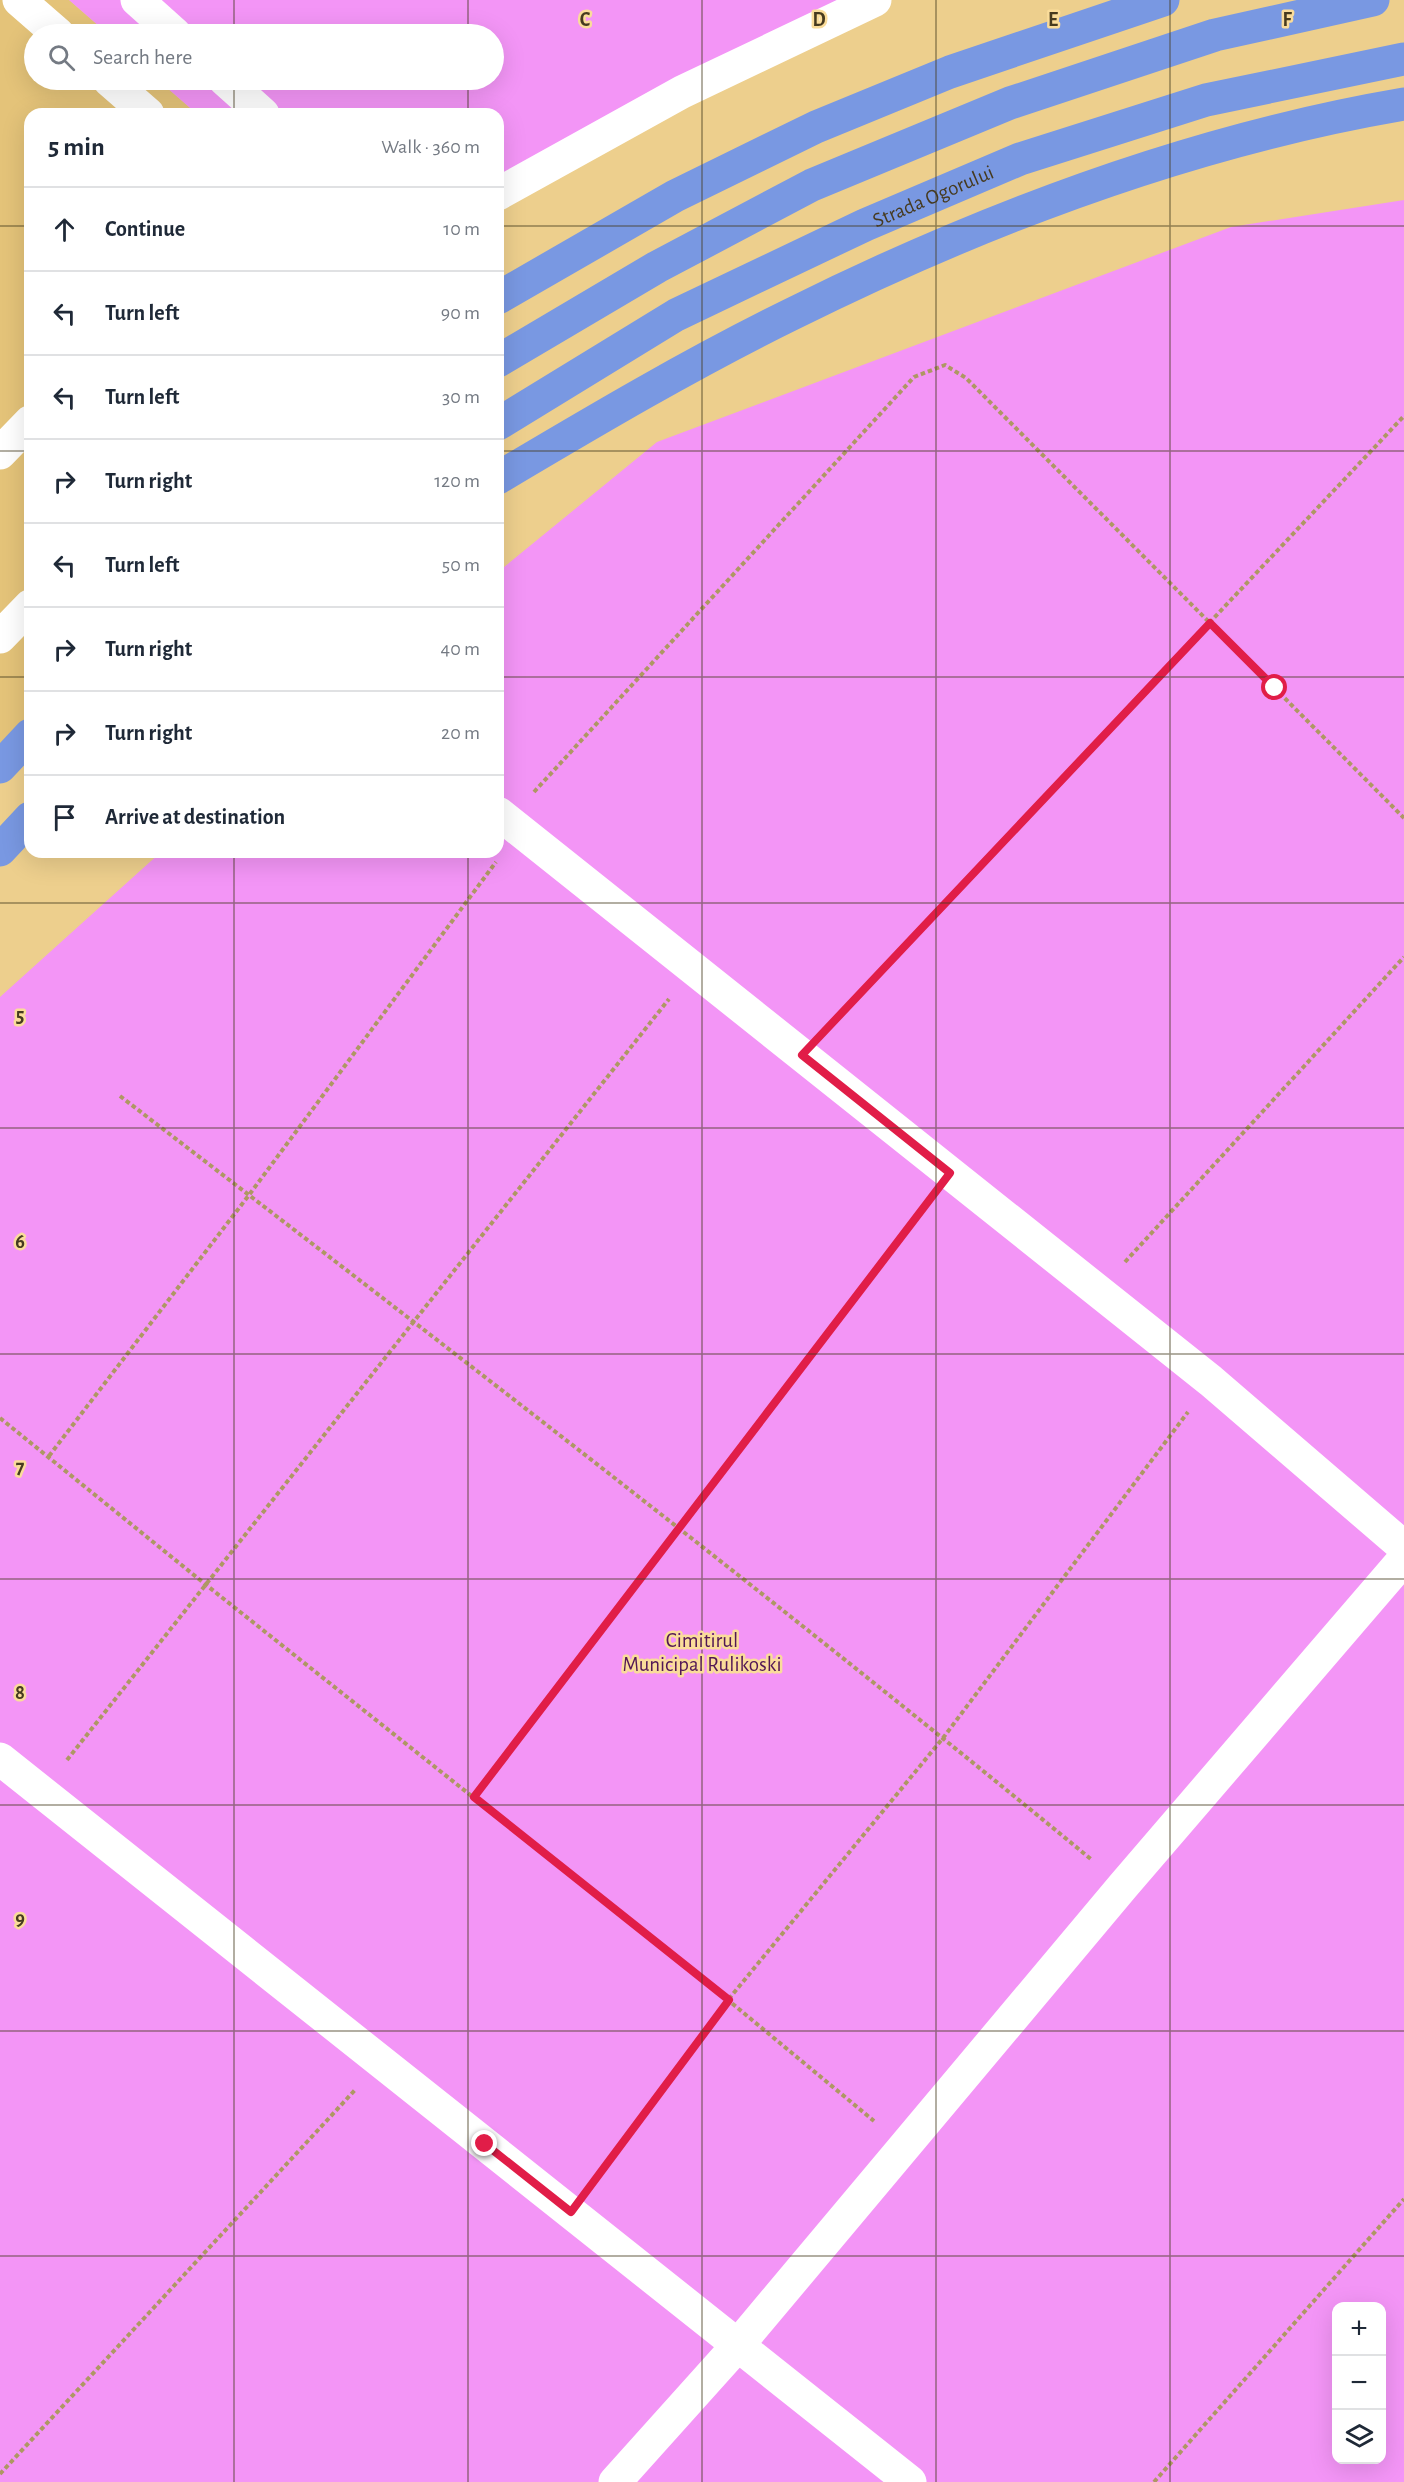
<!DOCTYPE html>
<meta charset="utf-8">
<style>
body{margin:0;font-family:"Alegreya Sans",sans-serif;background:#f2f2f3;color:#1f2937}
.controls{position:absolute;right:18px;bottom:18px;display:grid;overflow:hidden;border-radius:12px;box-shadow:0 6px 24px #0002}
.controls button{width:54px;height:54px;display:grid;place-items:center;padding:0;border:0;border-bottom:2px solid #e0e1e3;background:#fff;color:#1f2937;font:30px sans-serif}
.stop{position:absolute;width:18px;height:18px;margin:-14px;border:4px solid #e11d48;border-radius:50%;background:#fff}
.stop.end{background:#e11d48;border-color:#fff;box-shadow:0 2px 6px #0008}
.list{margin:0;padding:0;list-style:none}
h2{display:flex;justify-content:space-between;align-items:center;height:78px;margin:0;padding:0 24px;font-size:26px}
h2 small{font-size:20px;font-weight:400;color:#747a83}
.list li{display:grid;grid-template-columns:39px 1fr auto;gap:18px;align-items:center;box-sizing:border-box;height:84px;padding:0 24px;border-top:2px solid #e0e1e3}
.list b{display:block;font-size:22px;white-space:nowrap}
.list em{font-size:20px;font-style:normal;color:#747a83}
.icon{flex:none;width:33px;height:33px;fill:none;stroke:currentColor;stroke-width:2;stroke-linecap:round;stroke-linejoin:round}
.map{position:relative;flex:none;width:1404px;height:2482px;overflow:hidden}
.search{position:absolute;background:#fff;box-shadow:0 6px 24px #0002;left:24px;top:24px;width:480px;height:66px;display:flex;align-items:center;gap:15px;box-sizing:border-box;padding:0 21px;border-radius:33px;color:#747a83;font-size:22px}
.panel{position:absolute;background:#fff;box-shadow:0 6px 24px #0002;left:24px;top:108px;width:480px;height:750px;border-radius:18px}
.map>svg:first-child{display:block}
</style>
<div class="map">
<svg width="1404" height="2482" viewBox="0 0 1404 2482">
<rect width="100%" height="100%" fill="#edcf8d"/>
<path fill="#e4c379" d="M0,0H69L108,34H34V80H158L197,114H30V730L0,762Z"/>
<g fill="#f395f6" fill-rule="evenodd">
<path d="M69,0H844L498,178V114H197L158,80H494V34H108Z"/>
<path d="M1404,200V2482H0V997L161,852H498V572L657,442L1231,227ZM1336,2306H1382V2460H1336Z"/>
</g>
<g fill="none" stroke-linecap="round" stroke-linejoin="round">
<g stroke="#ae9763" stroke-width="4" stroke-dasharray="4.5 3" stroke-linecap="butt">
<path d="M534,792L914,377L945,365L966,378L1404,818"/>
<path d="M829,1027L1404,416"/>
<path d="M120,1096C447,1347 774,1598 1092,1860"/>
<path d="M1125,1262L1404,957"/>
<path d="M0,1418L205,1584L728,2000L874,2121"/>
<path d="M49,1456L249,1195L496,862"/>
<path d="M67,1760L669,999"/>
<path d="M474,1797L926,1204"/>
<path d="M595,2180L728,2000L943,1738L1188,1412"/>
<path d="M0,2474L355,2090"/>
<path d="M1154,2482L1404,2199"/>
</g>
<g stroke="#fff" stroke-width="33">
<path d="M19,0L58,34"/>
<path d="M137,0L175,34"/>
<path d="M109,80L148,114"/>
<path d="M225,80L263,114"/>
<path d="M498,194L682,92L875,0"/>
<path d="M0,453L30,422"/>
<path d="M0,637L30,606"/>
<path d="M498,813L1211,1381L1404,1547"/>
<path d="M0,1759L910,2482"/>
<path d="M615,2482L738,2345L1123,1886L1404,1559"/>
</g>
<g stroke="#7998e2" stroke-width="33">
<path d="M498,298L675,196L816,127L950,72L1163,0"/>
<path d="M498,361L657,267L812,185L1010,103L1215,35L1373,0"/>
<path id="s1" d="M498,424L676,315L865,225L1020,159L1206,100L1404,59"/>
<path d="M498,478C594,421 692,363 792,314C983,219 1193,140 1404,104"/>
<path d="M0,767L30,735"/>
<path d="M0,850L30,818"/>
</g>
</g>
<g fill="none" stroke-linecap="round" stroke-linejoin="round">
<path stroke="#e11d48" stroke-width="8" d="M485,2144L571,2212L729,2000L474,1797L950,1173L802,1055L1210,623L1275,688"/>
</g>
<path fill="none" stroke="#463a1f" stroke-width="1.5" stroke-opacity="0.55" d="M234,0V34M468,0V34M702,0V2482M936,0V2482M1170,0V2482M234,80V114M468,80V114M0,226H30M498,226H1404M0,451H30M498,451H1404M0,677H30M498,677H1404M234,852V2482M468,852V2482M0,903H1404M0,1128H1404M0,1354H1404M0,1579H1404M0,1805H1404M0,2031H1404M0,2256H1404"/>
<g text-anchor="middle" stroke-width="5" stroke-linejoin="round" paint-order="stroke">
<g font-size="21" fill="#463a1f" stroke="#fadc9a">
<text dy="7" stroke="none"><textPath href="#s1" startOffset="492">Strada Ogorului</textPath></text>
</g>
<g font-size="21" fill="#521755" stroke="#fadc9a">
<text x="702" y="1647">Cimitirul<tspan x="702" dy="24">Municipal Rulikoski</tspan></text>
</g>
</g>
<g font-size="20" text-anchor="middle" font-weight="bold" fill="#463a1f" stroke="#fadc9a" stroke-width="5" stroke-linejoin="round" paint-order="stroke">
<text x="585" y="26">C</text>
<text x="819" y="26">D</text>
<text x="1053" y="26">E</text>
<text x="1287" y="26">F</text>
<text x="20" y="1022">5</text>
<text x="20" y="1248">6</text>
<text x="20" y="1473">7</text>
<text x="20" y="1699">8</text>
<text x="20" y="1925">9</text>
</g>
</svg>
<div class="controls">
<button>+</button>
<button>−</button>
<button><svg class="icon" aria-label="layers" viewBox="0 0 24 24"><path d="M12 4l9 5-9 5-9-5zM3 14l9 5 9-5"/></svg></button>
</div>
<div class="stop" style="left:1275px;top:688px"></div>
<div class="stop end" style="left:485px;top:2144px"></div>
<div class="search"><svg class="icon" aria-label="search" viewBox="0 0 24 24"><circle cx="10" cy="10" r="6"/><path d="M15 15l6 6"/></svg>Search here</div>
<section class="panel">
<h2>5 min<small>Walk · 360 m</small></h2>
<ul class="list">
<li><svg class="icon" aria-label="ahead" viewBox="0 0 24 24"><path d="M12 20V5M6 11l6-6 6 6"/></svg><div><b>Continue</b></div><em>10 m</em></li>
<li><svg class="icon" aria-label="left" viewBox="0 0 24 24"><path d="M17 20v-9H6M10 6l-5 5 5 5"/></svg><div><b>Turn left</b></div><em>90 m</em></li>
<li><svg class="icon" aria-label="left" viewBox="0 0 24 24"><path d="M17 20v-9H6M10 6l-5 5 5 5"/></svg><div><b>Turn left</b></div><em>30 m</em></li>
<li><svg class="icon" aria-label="right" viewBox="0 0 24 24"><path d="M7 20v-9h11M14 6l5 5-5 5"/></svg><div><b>Turn right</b></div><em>120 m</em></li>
<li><svg class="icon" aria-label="left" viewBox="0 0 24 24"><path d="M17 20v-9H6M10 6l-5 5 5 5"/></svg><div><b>Turn left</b></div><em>50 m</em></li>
<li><svg class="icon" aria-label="right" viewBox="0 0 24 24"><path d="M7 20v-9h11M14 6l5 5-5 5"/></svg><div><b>Turn right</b></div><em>40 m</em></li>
<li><svg class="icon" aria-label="right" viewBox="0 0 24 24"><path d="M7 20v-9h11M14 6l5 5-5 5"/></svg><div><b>Turn right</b></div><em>20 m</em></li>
<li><svg class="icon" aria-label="arrive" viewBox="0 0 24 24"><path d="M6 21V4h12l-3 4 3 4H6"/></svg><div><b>Arrive at destination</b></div></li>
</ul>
</section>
</div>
